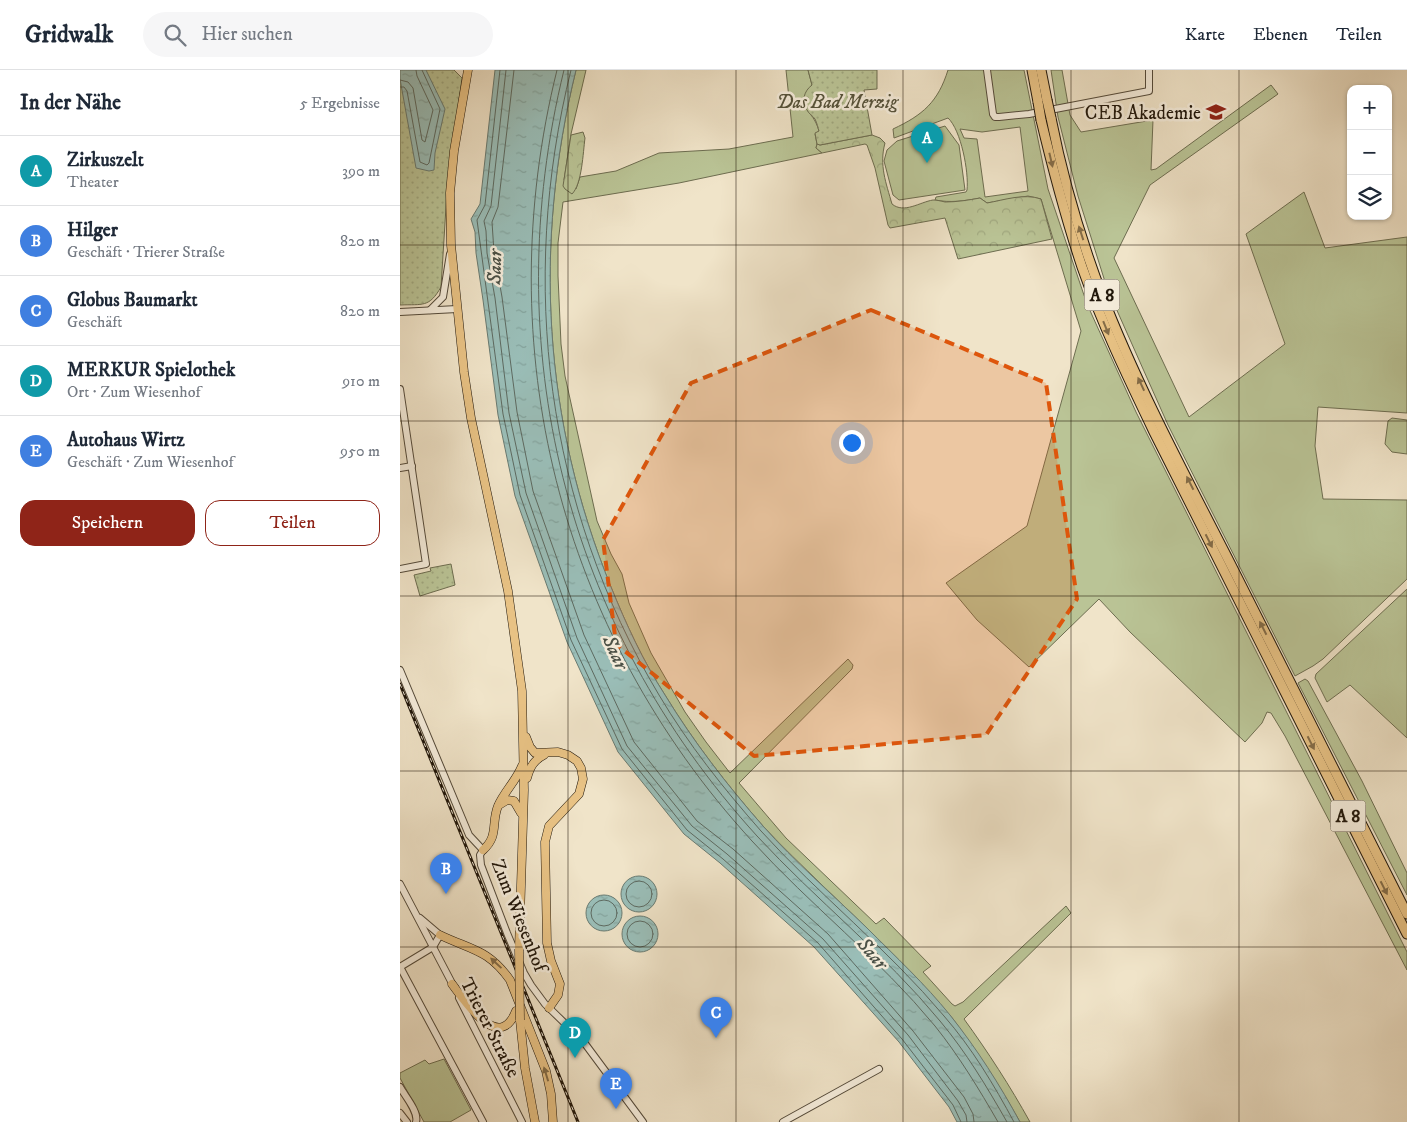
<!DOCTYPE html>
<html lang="de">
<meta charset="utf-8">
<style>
body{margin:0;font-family:"IM FELL DW Pica",serif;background:#f6f6f7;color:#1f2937}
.controls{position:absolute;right:15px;top:15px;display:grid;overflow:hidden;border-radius:10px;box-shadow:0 1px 4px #0004}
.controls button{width:45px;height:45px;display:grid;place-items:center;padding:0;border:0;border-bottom:1px solid #e0e1e3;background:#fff;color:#1f2937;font:25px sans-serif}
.you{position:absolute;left:451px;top:372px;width:18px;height:18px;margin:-12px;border:4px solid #fff;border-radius:50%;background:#1a73e8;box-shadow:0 0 0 8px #1a73e833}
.badge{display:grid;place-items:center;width:32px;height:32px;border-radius:50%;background:#8f2418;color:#fff;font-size:16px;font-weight:700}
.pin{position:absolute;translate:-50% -41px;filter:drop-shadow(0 1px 2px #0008)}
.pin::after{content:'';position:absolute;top:26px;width:18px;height:15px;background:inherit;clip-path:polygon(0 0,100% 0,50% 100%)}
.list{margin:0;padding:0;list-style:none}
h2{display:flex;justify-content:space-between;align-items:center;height:65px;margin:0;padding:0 20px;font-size:21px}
h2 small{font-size:16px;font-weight:400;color:#747a83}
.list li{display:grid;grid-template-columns:32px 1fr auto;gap:15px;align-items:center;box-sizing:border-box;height:70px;padding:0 20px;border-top:1px solid #e0e1e3}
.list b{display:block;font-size:19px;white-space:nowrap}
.list p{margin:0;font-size:16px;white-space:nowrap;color:#747a83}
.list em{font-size:16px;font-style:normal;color:#747a83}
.actions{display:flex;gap:10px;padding:15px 20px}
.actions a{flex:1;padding:11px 0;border:1px solid #8f2418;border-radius:15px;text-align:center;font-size:18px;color:#8f2418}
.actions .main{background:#8f2418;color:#fff}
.icon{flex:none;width:28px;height:28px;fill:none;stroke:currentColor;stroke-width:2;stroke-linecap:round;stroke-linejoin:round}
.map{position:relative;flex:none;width:1007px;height:1052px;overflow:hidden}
header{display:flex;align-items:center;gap:30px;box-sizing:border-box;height:70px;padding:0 25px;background:#fff;border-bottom:1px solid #e0e1e3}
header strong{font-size:24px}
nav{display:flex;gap:28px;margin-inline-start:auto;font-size:18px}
.search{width:350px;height:45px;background:#f6f6f7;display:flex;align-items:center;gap:12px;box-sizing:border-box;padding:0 18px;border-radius:28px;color:#747a83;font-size:19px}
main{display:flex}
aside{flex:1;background:#fff}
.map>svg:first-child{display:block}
</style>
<header>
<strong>Gridwalk</strong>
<div class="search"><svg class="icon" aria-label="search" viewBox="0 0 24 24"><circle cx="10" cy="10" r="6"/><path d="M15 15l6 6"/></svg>Hier suchen</div>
<nav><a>Karte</a><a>Ebenen</a><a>Teilen</a></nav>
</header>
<main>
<aside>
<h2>In der Nähe<small>5 Ergebnisse</small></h2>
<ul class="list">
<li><span class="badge" style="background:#0f9aa8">A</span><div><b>Zirkuszelt</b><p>Theater</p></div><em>390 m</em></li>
<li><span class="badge" style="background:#3f7fe0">B</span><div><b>Hilger</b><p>Geschäft · Trierer Straße</p></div><em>820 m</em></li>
<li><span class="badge" style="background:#3f7fe0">C</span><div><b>Globus Baumarkt</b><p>Geschäft</p></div><em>820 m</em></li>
<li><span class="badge" style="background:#0f9aa8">D</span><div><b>MERKUR Spielothek</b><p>Ort · Zum Wiesenhof</p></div><em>910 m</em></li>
<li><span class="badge" style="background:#3f7fe0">E</span><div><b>Autohaus Wirtz</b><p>Geschäft · Zum Wiesenhof</p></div><em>950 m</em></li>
</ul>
<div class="actions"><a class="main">Speichern</a><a>Teilen</a></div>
</aside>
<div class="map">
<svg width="1007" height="1052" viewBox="0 0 1007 1052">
<defs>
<pattern id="forest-crowns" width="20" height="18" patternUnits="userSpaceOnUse" patternTransform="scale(1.25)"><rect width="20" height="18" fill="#bac496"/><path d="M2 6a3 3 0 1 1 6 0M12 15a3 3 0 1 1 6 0" fill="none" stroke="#a0a880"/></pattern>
<pattern id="park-dots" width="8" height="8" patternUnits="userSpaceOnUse" patternTransform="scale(1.25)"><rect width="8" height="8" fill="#bac496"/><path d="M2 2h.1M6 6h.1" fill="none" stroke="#a0a880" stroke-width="1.8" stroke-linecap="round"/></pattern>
<pattern id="water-ripples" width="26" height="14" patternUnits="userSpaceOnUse" patternTransform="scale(1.25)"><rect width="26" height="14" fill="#9abeb8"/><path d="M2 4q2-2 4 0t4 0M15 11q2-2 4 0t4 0" fill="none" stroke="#84a39d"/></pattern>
</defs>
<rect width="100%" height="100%" fill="#f0e4c9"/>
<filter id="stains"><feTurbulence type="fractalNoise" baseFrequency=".004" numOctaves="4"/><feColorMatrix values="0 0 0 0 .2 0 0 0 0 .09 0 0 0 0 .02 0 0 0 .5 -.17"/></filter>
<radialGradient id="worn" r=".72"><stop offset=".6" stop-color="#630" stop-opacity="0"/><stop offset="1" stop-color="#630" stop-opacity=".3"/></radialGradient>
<g fill="#bac496" stroke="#6d6d50" fill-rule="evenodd">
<path d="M176,0H186L171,64L164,110L176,119L180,107L216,101L259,83L329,79L393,67L386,0H408L412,15C396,44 412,36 419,61L415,64L417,74L416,78L422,83L279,113L163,132L158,173V206L161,274L165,306L197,451L211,484L222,504L229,533L251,583L285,642L306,672L330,703L448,589L453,595L452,599L339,713L386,768L476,854L484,848L531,896L523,902L552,934L555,936L563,932L666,836L671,843L564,949C588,982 610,1016 630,1052H620C605,1025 589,1000 571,975C563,964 556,951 546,941C508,897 465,856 423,816C403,796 382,777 363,756C327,715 293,671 265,625C243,591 226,554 211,517C143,350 133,175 176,0Z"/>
<path d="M548,0H624L648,119L687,234L736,342L1007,882V900L885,666L871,643L867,642L862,653L845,672L730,562L699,529L629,597L577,550L546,513L627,456L681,261L641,129L628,126L587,133L580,128C565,131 550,133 535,130L536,127L566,122L567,120C569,102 561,60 548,48L494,68L493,59C523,45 538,32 548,0ZM620,57L628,121L585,127L577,69L564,68L560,59L582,62Z"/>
<path d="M651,0H662L670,45L681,62L753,50L751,100L756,99L871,15L878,24L750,115L714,188L789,347L885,274L846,164L904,122L925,178L1007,167V343L918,337L915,376L923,429L1007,430V509L923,589L913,596L895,606L768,355L707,218L678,126L658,47Z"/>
<path d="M545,56L559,75L565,120L499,130L493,125L484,91L487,80L497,71Z"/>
<path d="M992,348L1007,350V384L992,382L985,374L988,351Z"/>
<path d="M1007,519V668L950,615L927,632L915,608L916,604Z"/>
<path d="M905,609L908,611L962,711L1007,803V825L898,613Z"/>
<path d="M44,989L71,1040L50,1052H24L0,1008V1003L25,990L29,994Z"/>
</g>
<g fill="url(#forest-crowns)" stroke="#6d6d50">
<path d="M183,62L185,68C183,83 182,114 172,124L165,119L163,116L171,65Z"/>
<path d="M472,65L480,68L485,73C479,95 486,113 492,134C504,144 520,132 533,130C537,130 541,131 545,132C557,132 569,130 580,128L587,133C604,130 624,123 641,129L652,169L558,189L545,148L490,158L488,155L475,98L467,75L465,74L422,83L416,78L417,74L420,75Z"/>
</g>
<g fill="url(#park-dots)" stroke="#6d6d50">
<path d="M0,0H54L62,8L47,121L41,217C29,238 23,234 0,235Z"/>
<path d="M408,0H477V19L464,20L472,65L420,75L417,74L415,63L419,61C418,58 417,53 415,49C413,46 409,44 407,40C401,31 404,21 412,15Z"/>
<path d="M51,494L55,515L20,526L14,505L31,501L30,498Z"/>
</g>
<g fill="url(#water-ripples)" stroke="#697b72">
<path d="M0,0H26L45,39L35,83L34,100L29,101L16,98L0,9Z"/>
<path d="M95,0H176C133,175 143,350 211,517C226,554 243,591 265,625C293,671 327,715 363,756C395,792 432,824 467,858C495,886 525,914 550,945C577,979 600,1015 620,1052H557L549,1037L499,972L414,877L320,793L284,764L218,682L167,572L115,426L98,345L83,230L76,183L75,162L71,149L80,134Z"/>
<circle cx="239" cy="824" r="18"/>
<circle cx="204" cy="843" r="18"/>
<circle cx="240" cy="864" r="18"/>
</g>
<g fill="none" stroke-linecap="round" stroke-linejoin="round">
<g stroke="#5d6a61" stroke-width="1">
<path d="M100,0L85,135L77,150L103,344L120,425L171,570L222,679L287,760L323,789L418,873L502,969L553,1035L561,1052"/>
<path d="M106,0L91,136L84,151L86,161L87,183L95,228L109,343L126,423L177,568L227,676L292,756L327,784L423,869L508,965L558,1031L566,1045L567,1052"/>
<path d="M114,0L98,137L92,152L94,182L102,227L117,342L133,421L184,565L234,672L297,751L333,779L428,864L513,961L564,1027L573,1044L574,1052"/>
<path d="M157,0C88,278 159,560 352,771C410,835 480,889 535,956C559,986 579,1019 598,1052"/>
<path d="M164,0C96,277 165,555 357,766C416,830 485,884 540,951C566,982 587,1017 607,1052"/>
<path d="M171,0C118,213 146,436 259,625C288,674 324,719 361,761C419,825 488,879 544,946C572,978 594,1015 614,1052"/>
<path d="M0,10L8,12L13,18L22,70L25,72L33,40L17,6L16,0"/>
<path d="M0,17H4L7,21L20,92L27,95L29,93L40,39L22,0"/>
<circle cx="239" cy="824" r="13"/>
<circle cx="204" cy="843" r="13"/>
<circle cx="240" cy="864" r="13"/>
</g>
<defs>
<g id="minor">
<path d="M587,0L593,44L595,47H599L629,44L749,21V0"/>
<path d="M30,240L43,227L50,184"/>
<path d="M0,242L57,239"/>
<path d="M0,319L26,494L0,499"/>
<path d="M0,398L12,396"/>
<path d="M0,600L69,765L83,780L80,785L81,795L107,863L124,903L131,915L145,934L183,971L243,1052"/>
<path d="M0,814L54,917"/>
<path d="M0,897L83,1052"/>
<path d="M0,897L33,877L40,865L20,848"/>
<path d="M59,928L122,1052"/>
<path d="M0,1017C5,1026 19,1042 16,1052"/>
<path d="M0,1043L7,1052"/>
<path d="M383,1052L479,999"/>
</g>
<g id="major">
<path d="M68,0L54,81L50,123L51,175L64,302L71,348L108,521L122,621L124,720L119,879"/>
<path d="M126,667L130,677L135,683L158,682L168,685L177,691L181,698L183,709L179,724L149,756L145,772L147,873L151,891L160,914L158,925L149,938"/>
<path d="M127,708C130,697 134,690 144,685"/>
<path d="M99,735L107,730L114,731L121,743"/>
<path d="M83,780C99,766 91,753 98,736C104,722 116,711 122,696"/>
<path d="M40,865C71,880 88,879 110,910L146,1001L151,1024L153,1052"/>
<path d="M52,914C65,931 99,984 116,941"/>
<path d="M120,950L125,998L135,1052"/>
</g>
<g id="highway">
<path d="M632,0L638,32"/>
<path d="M641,0L647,30"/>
<path d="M651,48C663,109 680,167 702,225C737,315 783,401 827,487C887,606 947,725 1007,844"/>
<path d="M641,50C653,100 666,149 682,197C702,254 728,308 754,362L1007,864"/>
</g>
</defs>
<use href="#minor" stroke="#544a3a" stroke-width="8"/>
<use href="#major" stroke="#20160a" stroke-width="9"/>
<use href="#highway" stroke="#20160a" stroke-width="11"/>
<use href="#minor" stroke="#f5eddc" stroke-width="6"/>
<use href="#major" stroke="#e8c284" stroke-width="8"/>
<use href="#highway" stroke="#e8c284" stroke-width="9"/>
<defs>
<path id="rail" d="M0,614L178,1052"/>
</defs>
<use href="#rail" stroke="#20160a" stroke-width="3"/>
<use href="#rail" stroke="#f5eddc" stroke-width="1" stroke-dasharray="4" stroke-linecap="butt"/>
<defs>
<path id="major-bridge" d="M119,879L120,950"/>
<g id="highway-bridge">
<path d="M647,30L651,48"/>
<path d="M638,32L641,50"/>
</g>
</defs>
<use href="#major-bridge" stroke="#20160a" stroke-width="9" stroke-linecap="butt"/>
<use href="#highway-bridge" stroke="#20160a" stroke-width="11" stroke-linecap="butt"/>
<use href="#major-bridge" stroke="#e8c284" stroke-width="8"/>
<use href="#highway-bridge" stroke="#e8c284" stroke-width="9"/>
</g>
<defs><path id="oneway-solid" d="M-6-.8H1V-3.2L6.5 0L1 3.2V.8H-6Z" transform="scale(1.25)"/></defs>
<g fill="#846c47">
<use href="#oneway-solid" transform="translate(651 90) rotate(77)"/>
<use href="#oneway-solid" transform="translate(681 163) rotate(-108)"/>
<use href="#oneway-solid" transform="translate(706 258) rotate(68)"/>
<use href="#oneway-solid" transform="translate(741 314) rotate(-115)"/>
<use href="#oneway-solid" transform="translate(790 413) rotate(-117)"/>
<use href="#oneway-solid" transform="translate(809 471) rotate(63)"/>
<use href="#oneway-solid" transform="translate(863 558) rotate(-117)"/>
<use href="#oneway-solid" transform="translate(911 673) rotate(63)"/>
<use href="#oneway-solid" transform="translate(984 818) rotate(63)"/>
<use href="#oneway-solid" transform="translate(96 893) rotate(-137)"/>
<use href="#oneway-solid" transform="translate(146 1004) rotate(-107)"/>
</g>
<path fill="#de560c" fill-opacity="0.2" stroke="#de560c" stroke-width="4" stroke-dasharray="10 6" stroke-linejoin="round" d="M471,240L646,313L677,529L586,665L354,686L216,574L203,470L291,313Z"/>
<path fill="none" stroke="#20160a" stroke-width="1" stroke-opacity="0.55" d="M168,0V1052M336,0V1052M503,0V1052M671,0V1052M839,0V1052M0,175H1007M0,351H1007M0,526H1007M0,701H1007M0,877H1007"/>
<defs>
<symbol id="school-bare" viewBox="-9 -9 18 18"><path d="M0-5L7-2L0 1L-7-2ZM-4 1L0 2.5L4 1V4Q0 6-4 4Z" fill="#8f2418" stroke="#f5eddc" stroke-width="2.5" paint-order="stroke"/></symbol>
</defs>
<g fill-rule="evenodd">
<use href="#school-bare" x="802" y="28" width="28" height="28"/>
</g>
<g text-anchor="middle" stroke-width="5" stroke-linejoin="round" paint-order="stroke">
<g fill="#f5eddc" stroke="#605649" stroke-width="1">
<rect x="684.5" y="209.5" width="35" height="31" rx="4"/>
<rect x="930.5" y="730.5" width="35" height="31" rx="4"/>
</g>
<g font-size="18" font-weight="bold" fill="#20160a">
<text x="702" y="231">A 8</text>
<text x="948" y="752">A 8</text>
</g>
<g font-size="19" font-style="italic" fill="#56533b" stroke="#f5eddc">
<text x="437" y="38">Das Bad Merzig</text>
</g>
<g font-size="19" fill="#20160a" stroke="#f5eddc" text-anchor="end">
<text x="801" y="49">CEB Akademie</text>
</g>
<g font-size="19" fill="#20160a" stroke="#f5eddc">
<text transform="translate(120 845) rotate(68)" y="7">Zum Wiesenhof</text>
<text transform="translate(91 957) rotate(63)" y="7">Trierer Straße</text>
</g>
<g font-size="20" font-style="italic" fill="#4b5147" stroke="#f5eddc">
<text transform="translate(94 197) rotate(-88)" y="7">Saar</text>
<text transform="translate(216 582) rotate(65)" y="7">Saar</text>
<text transform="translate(473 883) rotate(49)" y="7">Saar</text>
</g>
</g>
<rect width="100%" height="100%" filter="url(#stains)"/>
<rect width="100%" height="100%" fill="url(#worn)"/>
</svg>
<div class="controls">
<button>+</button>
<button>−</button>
<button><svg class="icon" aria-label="layers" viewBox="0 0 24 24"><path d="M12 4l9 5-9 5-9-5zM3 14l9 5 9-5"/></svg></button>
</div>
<div class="you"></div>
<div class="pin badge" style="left:527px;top:93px;background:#0f9aa8">A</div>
<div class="pin badge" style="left:46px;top:824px;background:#3f7fe0">B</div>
<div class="pin badge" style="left:316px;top:968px;background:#3f7fe0">C</div>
<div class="pin badge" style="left:175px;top:988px;background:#0f9aa8">D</div>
<div class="pin badge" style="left:216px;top:1039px;background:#3f7fe0">E</div>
</div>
</main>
